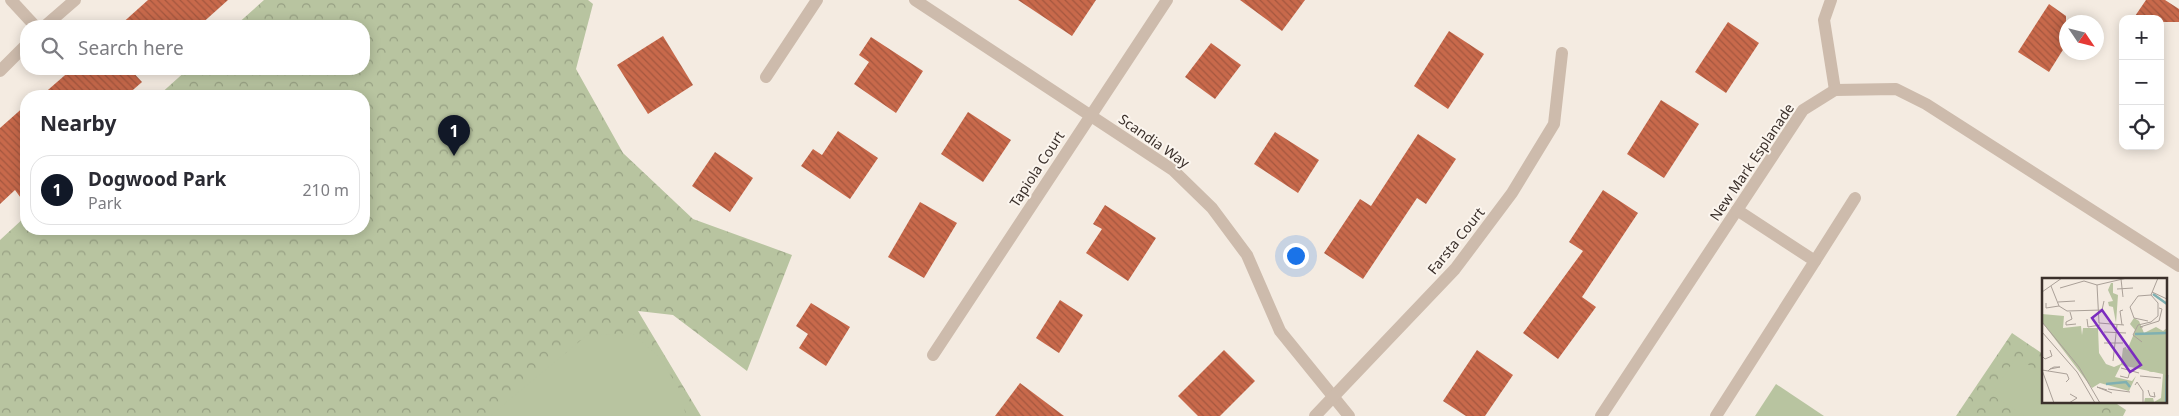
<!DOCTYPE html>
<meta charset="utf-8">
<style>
body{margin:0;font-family:"Noto Sans",sans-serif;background:#f2f2f3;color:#2b2b33}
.controls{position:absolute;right:15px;top:15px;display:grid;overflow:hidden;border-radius:10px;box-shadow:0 2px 12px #0003}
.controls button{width:45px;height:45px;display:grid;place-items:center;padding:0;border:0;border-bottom:1px solid #e1e1e2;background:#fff;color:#2b2b33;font:25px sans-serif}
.compass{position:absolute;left:2059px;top:15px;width:45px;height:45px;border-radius:50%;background:#fff;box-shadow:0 2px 12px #0003;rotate:125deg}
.you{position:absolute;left:1295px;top:255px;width:18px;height:18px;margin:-12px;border:4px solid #fff;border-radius:50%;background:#1a73e8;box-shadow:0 0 0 8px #1a73e833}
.badge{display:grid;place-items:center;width:32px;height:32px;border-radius:50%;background:#111827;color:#fff;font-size:16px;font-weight:700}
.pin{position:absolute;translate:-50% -41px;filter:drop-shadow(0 1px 2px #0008)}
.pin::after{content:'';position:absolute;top:26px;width:18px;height:15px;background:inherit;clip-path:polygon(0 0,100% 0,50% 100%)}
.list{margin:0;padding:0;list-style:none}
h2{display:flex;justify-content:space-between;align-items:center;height:65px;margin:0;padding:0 20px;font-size:21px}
h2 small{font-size:16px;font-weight:400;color:#7c7c81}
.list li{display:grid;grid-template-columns:32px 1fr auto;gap:15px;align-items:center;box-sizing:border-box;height:70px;margin:0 10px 10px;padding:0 10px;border:1px solid #e1e1e2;border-radius:20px}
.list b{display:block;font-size:19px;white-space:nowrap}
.list p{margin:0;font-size:16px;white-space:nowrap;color:#7c7c81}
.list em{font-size:16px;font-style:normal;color:#7c7c81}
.icon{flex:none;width:28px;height:28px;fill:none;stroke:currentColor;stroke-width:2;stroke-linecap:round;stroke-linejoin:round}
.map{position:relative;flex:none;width:2179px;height:416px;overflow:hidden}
.search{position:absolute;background:#fff;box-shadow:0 2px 12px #0003;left:20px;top:20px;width:350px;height:55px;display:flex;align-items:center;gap:12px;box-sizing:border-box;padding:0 18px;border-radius:20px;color:#7c7c81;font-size:19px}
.panel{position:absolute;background:#fff;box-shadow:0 2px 12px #0003;left:20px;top:90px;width:350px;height:145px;border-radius:20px}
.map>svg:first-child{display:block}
</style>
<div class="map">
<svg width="2179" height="416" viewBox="0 0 2179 416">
<defs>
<pattern id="forest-crowns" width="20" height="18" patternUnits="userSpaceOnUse" patternTransform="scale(1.25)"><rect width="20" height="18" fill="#b8c4a0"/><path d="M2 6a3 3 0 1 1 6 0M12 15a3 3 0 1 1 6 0" fill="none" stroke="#97a083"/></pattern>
<pattern id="building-back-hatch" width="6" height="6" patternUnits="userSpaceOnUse" patternTransform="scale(1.25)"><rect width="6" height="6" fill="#c8694b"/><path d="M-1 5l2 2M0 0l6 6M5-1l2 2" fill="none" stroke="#a4573f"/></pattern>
</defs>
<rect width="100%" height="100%" fill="#f4ebe1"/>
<g fill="url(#forest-crowns)">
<path d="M264,0H588L593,4L576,69L623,153L693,219L792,255L747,371L673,315L638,311L701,416H0V240L26,216V229H364V96H158L188,69H364V26H235Z"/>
<path d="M2012,333L2043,354V402H2114L2126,410L2123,416H1956Z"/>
</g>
<g fill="#b8c4a0">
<path d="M632,333L659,357L680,390L686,416H490L586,336Z"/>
<path d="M2016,357L2043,374V402H2086L2097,409L2093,416H2025L1992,395Z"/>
<path d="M1776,384L1824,416H1755Z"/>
</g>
<g fill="url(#building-back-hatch)">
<path d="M148,0H228L199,26H119Z"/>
<path d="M1018,0H1096L1072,36Z"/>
<path d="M1240,0H1305L1282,31Z"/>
<path d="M2146,0H2165L2179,9V22H2160V19H2133Z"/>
<path d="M2049,4L2066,16V45L2049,72L2018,52Z"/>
<path d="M1728,22L1759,43L1726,93L1695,72Z"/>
<path d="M1449,31L1484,54L1448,109L1414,86Z"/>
<path d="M663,36L693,85L648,114L617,65Z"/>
<path d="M871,37L923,71L896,113L854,84L869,62L859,55Z"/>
<path d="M1211,43L1241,65L1215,99L1185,77Z"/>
<path d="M72,69H130L142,82L126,96H41Z"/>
<path d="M1661,100L1699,124L1664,178L1627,154Z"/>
<path d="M26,105V205L15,190L0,204V128Z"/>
<path d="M968,112L1011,140L983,182L941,154Z"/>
<path d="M838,131L878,158L850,199L801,166L813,149L822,155Z"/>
<path d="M1275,132L1319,160L1298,193L1254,164Z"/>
<path d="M1418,134L1456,159L1426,204L1417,198L1363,279L1324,253L1360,199L1371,206Z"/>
<path d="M715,152L753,178L730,212L692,186Z"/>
<path d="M1603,190L1638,213L1582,297L1596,307L1558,359L1523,333L1583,251L1569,242Z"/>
<path d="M920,202L957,223L924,278L888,257Z"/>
<path d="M1105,205L1156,238L1128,281L1086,253L1102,229L1093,224Z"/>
<path d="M1060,300L1083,315L1059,353L1036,338Z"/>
<path d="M811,303L850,327L826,366L799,348L808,334L796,326Z"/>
<path d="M1224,350L1255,381L1220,416H1198L1178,396Z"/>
<path d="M1477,350L1513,375L1485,416H1466L1443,401Z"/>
<path d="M1020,383L1064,416H995Z"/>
</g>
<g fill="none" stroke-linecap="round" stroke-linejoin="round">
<g stroke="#cdbbac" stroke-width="12">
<path d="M11,0L35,26"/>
<path d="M915,0L1173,170L1212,208L1247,255L1280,331L1349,416"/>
<path d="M1831,0L1824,20L1835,90"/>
<path d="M45,26L75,0"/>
<path d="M0,71L26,45"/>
<path d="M766,77L817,0"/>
<path d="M1815,261L1855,198"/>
<path d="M933,355L1167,0"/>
<path d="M1315,416L1455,269L1512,193L1554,124L1562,53"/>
<path d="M1601,416L1803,110L1835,90L1896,89L1926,104L2179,266"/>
<path d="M1716,416L1815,261L1737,210"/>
</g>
</g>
<g text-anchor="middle" stroke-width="4" stroke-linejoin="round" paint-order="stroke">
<g font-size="14" fill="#3b302b" stroke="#fbf5ee">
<text transform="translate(1154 141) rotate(35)" y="5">Scandia Way</text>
<text transform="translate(1752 162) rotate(-56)" y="5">New Mark Esplanade</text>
<text transform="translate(1037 169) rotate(-57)" y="5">Tapiola Court</text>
<text transform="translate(1456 241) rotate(-51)" y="5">Farsta Court</text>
</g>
</g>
<g transform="translate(2042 278)">
<rect width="125" height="125" fill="#f4ebe1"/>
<path d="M69,5H71V15L76,17L74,45L71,29L67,28L66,24L71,23L66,12ZM0,36L22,38L21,50L39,48L40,57L41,50H56L57,75L64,86L72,89L79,86L81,70L84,69L85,72L91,58L93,52L88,46L92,40L97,43L102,55L114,49L121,53L125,50V125H102L103,120H111L112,124L119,120L121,96L79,87L73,99L90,103L94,98L87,113L58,105L50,110L0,44Z" fill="#b8c4a0"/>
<path d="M103 87a7 7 0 1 1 14 0a7 7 0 1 1-14 0Z" fill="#b8c4a0"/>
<path fill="none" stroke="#7fb0b2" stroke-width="2.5" d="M111,16L125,26M93,56L125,55M64,106L84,104L88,109M124,125L125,97"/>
<path fill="none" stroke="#aaa098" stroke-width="1" d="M79,1L81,19M55,7L57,45L82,47M55,7L85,0M9,8L17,28L25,33L60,32L62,23M18,10L42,3L55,7M75,11L91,10M0,14L20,0M110,14L125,21M16,24L33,23M4,25V30L17,28M28,34L30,41L24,44V47L34,46M45,41L46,49L58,47M106,43L92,40L88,29L96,18L109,17M0,44L37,89L58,125M80,47L78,33L81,32M101,49H98L117,43L120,31L117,30M0,54L35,94L53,125M62,54L84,55M100,64L91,57L96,47L109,44L116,38V25L109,17L116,0M62,65H81M0,78L3,81L10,78L8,72M71,83L75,47M79,90L97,95M0,92L25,96L27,101L24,104M0,92L12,125M6,93L8,91L12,89H18L8,91M78,98L86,100L88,93M98,98L119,100M93,107L95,104L101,113V125M66,111L88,114M65,112L55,109L70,115M106,112L108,118L113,119L112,114M27,125L35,120L28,116"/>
<path fill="#7b2cbf" fill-opacity="0.15" stroke="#7b2cbf" stroke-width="2.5" d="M60,32L99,87L88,94L50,40Z"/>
<rect width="125" height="125" fill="none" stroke="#3b302b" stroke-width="2.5"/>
</g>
</svg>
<div class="controls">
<button>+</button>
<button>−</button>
<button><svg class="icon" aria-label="locate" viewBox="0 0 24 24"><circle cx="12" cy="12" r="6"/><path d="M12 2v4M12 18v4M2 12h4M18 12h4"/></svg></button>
</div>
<svg class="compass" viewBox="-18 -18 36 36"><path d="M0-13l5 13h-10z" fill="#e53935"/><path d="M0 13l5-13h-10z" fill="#7c7c81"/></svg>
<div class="you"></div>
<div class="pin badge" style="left:454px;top:156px">1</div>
<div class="search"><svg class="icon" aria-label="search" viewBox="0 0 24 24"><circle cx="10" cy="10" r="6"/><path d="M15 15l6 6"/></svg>Search here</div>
<section class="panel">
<h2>Nearby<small></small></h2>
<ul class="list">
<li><span class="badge">1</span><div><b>Dogwood Park</b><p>Park</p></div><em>210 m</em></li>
</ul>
</section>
</div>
